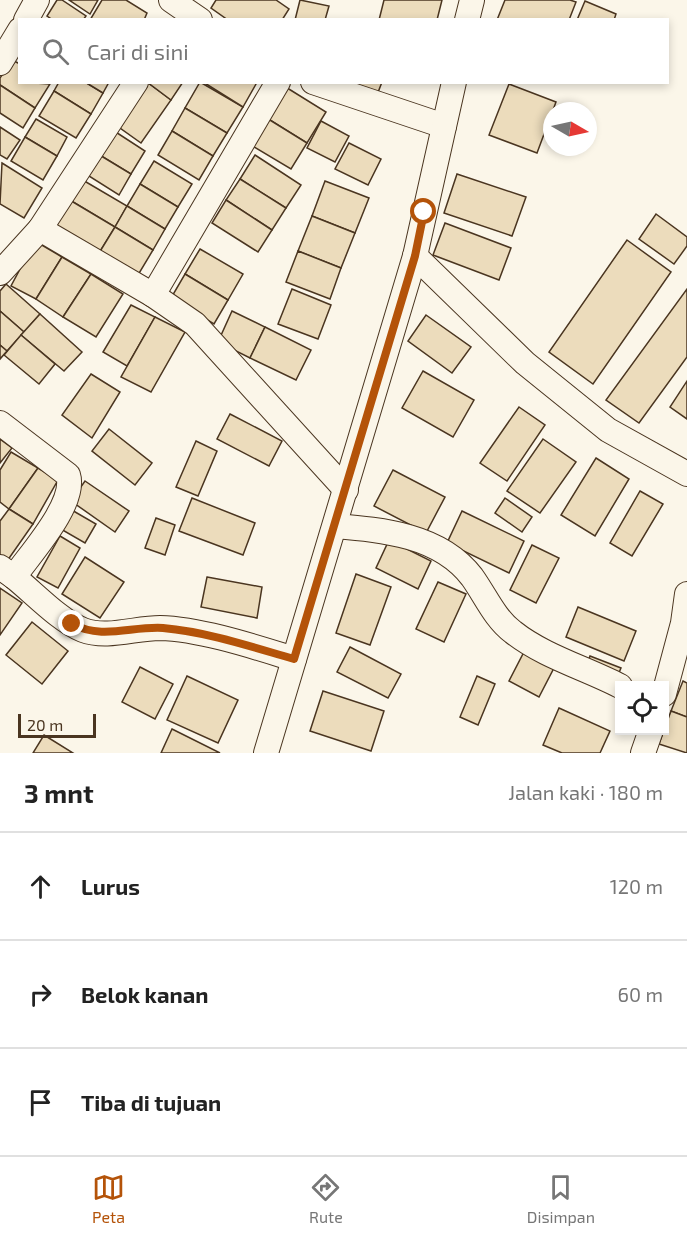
<!DOCTYPE html>
<html lang="id">
<meta charset="utf-8">
<style>
body{margin:0;font-family:"Exo 2",sans-serif;background:#f6f6f6;color:#222}
.controls{position:absolute;right:18px;bottom:18px;display:grid;overflow:hidden;border-radius:0px;box-shadow:0 3px 9px #0003}
.controls button{width:54px;height:54px;display:grid;place-items:center;padding:0;border:0;border-bottom:2px solid #e0e0e0;background:#fff;color:#222;font:30px sans-serif}
.compass{position:absolute;left:543px;top:102px;width:54px;height:54px;border-radius:50%;background:#fff;box-shadow:0 3px 9px #0003;rotate:99deg}
.scale{position:absolute;left:18px;bottom:15px;width:78px;box-sizing:border-box;padding-left:6px;border:3px solid #4a3520;border-top:0;font-size:16px;line-height:21px;white-space:nowrap;color:#4a3520;-webkit-text-stroke:4px #fbf6e9;paint-order:stroke}
.stop{position:absolute;width:18px;height:18px;margin:-14px;border:4px solid #b45309;border-radius:50%;background:#fff}
.stop.end{background:#b45309;border-color:#fff;box-shadow:0 2px 6px #0008}
.list{margin:0;padding:0;list-style:none}
h2{display:flex;justify-content:space-between;align-items:center;height:78px;margin:0;padding:0 24px;font-size:26px}
h2 small{font-size:20px;font-weight:400;color:#767676}
.list li{display:grid;grid-template-columns:39px 1fr auto;gap:18px;align-items:center;box-sizing:border-box;height:108px;padding:0 24px;border-top:2px solid #e0e0e0}
.list b{display:block;font-size:22px;white-space:nowrap}
.list em{font-size:20px;font-style:normal;color:#767676}
.icon{flex:none;width:33px;height:33px;fill:none;stroke:currentColor;stroke-width:2;stroke-linecap:round;stroke-linejoin:round}
.map{position:relative;flex:none;width:687px;height:753px;overflow:hidden}
.search{position:absolute;background:#fff;box-shadow:0 3px 9px #0003;left:18px;right:18px;top:18px;height:66px;display:flex;align-items:center;gap:15px;box-sizing:border-box;padding:0 21px;border-radius:0px;color:#767676;font-size:22px}
.sheet{height:402px;background:#fff}
nav{display:flex;justify-content:space-around;align-items:center;box-sizing:border-box;height:84px;border-top:2px solid #e0e0e0;background:#fff;font-size:16px;color:#767676}
nav a{display:grid;justify-items:center;gap:3px}
nav .on{color:#b45309}
.map>svg:first-child{display:block}
</style>
<div class="map">
<svg width="687" height="753" viewBox="0 0 687 753">
<rect width="100%" height="100%" fill="#fbf6e9"/>
<g fill="#ecdcbc" stroke="#4a3520" stroke-width="1.5">
<path d="M57,0H62L86,16L83,20H53L47,16Z"/>
<path d="M69,0H98L90,14Z"/>
<path d="M102,0H126L147,13L144,20H90Z"/>
<path d="M216,0H276L289,9L282,20H228L211,8Z"/>
<path d="M300,0L329,6L325,20H295Z"/>
<path d="M384,0H442L437,20H379Z"/>
<path d="M505,0H570L576,2L569,20H497Z"/>
<path d="M585,1L616,14L614,20H577Z"/>
<path d="M12,60L20,64V82L50,84L35,108L0,85V78Z"/>
<path d="M59,82H85L103,93L91,114L54,91Z"/>
<path d="M85,82H109L103,93Z"/>
<path d="M147,82L171,100L141,143L113,123Z"/>
<path d="M147,82H183L171,100Z"/>
<path d="M200,82L243,107L227,133L185,108Z"/>
<path d="M203,82H253L256,84L243,107Z"/>
<path d="M335,82H382L377,95Z"/>
<path d="M509,84L556,102L537,153L489,135Z"/>
<path d="M0,85L35,108L23,128L0,113Z"/>
<path d="M284,86L326,112L307,143L265,117Z"/>
<path d="M54,91L91,114L76,138L39,116Z"/>
<path d="M185,108L227,133L213,156L172,131Z"/>
<path d="M265,117L307,143L291,169L249,144Z"/>
<path d="M36,119L67,137L57,156L25,137Z"/>
<path d="M321,121L349,136L335,162L307,148Z"/>
<path d="M0,127L20,140L7,159L0,155Z"/>
<path d="M108,127L145,151L131,174L93,151Z"/>
<path d="M172,131L213,156L199,180L158,155Z"/>
<path d="M25,137L57,156L43,180L11,161Z"/>
<path d="M349,143L381,159L368,185L335,169Z"/>
<path d="M93,151L131,174L119,195L81,171Z"/>
<path d="M255,155L301,185L286,208L240,179Z"/>
<path d="M154,161L192,184L178,207L140,184Z"/>
<path d="M2,163L42,188L24,218L0,204Z"/>
<path d="M457,174L526,197L512,236L444,213Z"/>
<path d="M81,179L127,206L115,227L68,199Z"/>
<path d="M240,179L286,208L272,230L226,200Z"/>
<path d="M325,181L369,198L355,233L312,216Z"/>
<path d="M140,184L178,207L165,229L127,206Z"/>
<path d="M68,199L115,227L96,258L50,230Z"/>
<path d="M226,200L272,230L258,252L212,223Z"/>
<path d="M127,206L165,229L153,250L115,227Z"/>
<path d="M656,214L687,237V246L674,264L639,239Z"/>
<path d="M312,216L355,233L341,268L298,251Z"/>
<path d="M445,223L511,248L499,280L433,255Z"/>
<path d="M115,227L153,250L138,275L99,253Z"/>
<path d="M627,240L671,272L593,384L549,352Z"/>
<path d="M35,241L62,257L36,299L11,286Z"/>
<path d="M200,249L243,274L228,300L185,274Z"/>
<path d="M298,251L341,268L330,299L286,282Z"/>
<path d="M62,257L91,274L63,317L36,299Z"/>
<path d="M91,274L123,294L96,337L63,317Z"/>
<path d="M185,274L228,300L214,324L171,298Z"/>
<path d="M6,284L40,314L24,332L0,311V291Z"/>
<path d="M292,289L331,305L318,339L278,324Z"/>
<path d="M687,289V357L639,423L606,400Z"/>
<path d="M131,305L155,317L127,366L103,352Z"/>
<path d="M0,311L24,332L7,351L0,345Z"/>
<path d="M232,311L265,327L250,358L218,342Z"/>
<path d="M40,314L82,352L64,371L21,335Z"/>
<path d="M426,315L471,347L452,373L408,341Z"/>
<path d="M155,317L185,332L151,392L121,377Z"/>
<path d="M265,327L311,350L296,380L250,358Z"/>
<path d="M21,335L55,364L39,384L4,355Z"/>
<path d="M0,345L7,351L0,359Z"/>
<path d="M423,371L474,400L453,437L402,408Z"/>
<path d="M91,374L120,392L92,438L62,415Z"/>
<path d="M687,381V419L670,407Z"/>
<path d="M519,407L545,425L507,481L480,463Z"/>
<path d="M230,414L282,441L269,466L217,439Z"/>
<path d="M109,429L152,463L135,485L92,451Z"/>
<path d="M0,439L12,448L0,463Z"/>
<path d="M543,439L576,462L540,513L507,491Z"/>
<path d="M196,441L217,451L198,496L176,487Z"/>
<path d="M11,452L38,468L9,509L0,502V470Z"/>
<path d="M596,458L629,479L595,536L561,515Z"/>
<path d="M38,468L58,480L33,524L9,509Z"/>
<path d="M393,470L445,497L426,533L374,506Z"/>
<path d="M85,481L129,511L115,532L71,501Z"/>
<path d="M640,491L663,504L632,556L610,543Z"/>
<path d="M192,498L255,523L243,555L179,531Z"/>
<path d="M505,498L532,517L522,532L495,513Z"/>
<path d="M9,509L33,524L5,564L0,562V521Z"/>
<path d="M70,509L96,524L85,543L59,528Z"/>
<path d="M462,511L524,541L509,573L447,543Z"/>
<path d="M156,518L175,525L165,555L145,548Z"/>
<path d="M60,536L80,548L58,588L37,577Z"/>
<path d="M389,540L431,561L418,589L376,568Z"/>
<path d="M532,545L559,558L536,603L510,590Z"/>
<path d="M85,557L124,582L100,618L62,594Z"/>
<path d="M356,574L391,587L370,645L336,633Z"/>
<path d="M207,577L262,587L257,618L201,607Z"/>
<path d="M438,582L466,594L444,642L416,629Z"/>
<path d="M0,588L22,603L0,635Z"/>
<path d="M578,607L636,631L624,661L566,637Z"/>
<path d="M32,622L68,651L42,684L6,655Z"/>
<path d="M350,647L401,674L388,698L337,672Z"/>
<path d="M526,648L556,664L539,697L509,681Z"/>
<path d="M590,656L621,668L618,675L587,664Z"/>
<path d="M140,667L173,684L155,719L122,702Z"/>
<path d="M187,676L238,700L218,743L167,720Z"/>
<path d="M477,676L495,684L478,725L460,717Z"/>
<path d="M683,681L687,683V717L671,711Z"/>
<path d="M323,691L384,711L371,751L310,731Z"/>
<path d="M559,708L610,731L600,753H562L543,745Z"/>
<path d="M671,711L687,717V753L659,744Z"/>
<path d="M172,729L220,753H161Z"/>
<path d="M44,735L73,753H33Z"/>
</g>
<g fill="none" stroke-linecap="round" stroke-linejoin="round">
<defs>
<g id="street">
<path d="M171,0L200,20"/>
<path d="M26,20L37,0"/>
<path d="M467,20L472,0"/>
<path d="M0,63L20,30"/>
<path d="M313,82L444,126"/>
<path d="M40,229L136,82"/>
<path d="M415,256L525,363L608,430L687,474"/>
<path d="M0,273L40,229L153,295L195,324L346,490"/>
<path d="M153,295L278,82"/>
<path d="M0,423L68,475C77,503 30,554 14,577L0,567"/>
<path d="M335,526C383,530 440,535 472,577C485,595 495,619 513,632C543,656 585,668 620,686"/>
<path d="M14,577C34,593 60,621 83,630C107,639 135,628 160,628C201,629 255,647 294,659"/>
<path d="M664,694L683,623L687,594"/>
<path d="M266,753L415,256L454,82"/>
<path d="M643,753L651,730"/>
</g>
</defs>
<use href="#street" stroke="#4a3520" stroke-width="26"/>
<use href="#street" stroke="#fbf6e9" stroke-width="24"/>
</g>
<g fill="none" stroke-linecap="round" stroke-linejoin="round">
<path stroke="#b45309" stroke-width="8" d="M72,624C103,640 131,626 163,628C208,632 252,647 294,659L415,256L424,212"/>
</g>
</svg>
<div class="controls">
<button><svg class="icon" aria-label="locate" viewBox="0 0 24 24"><circle cx="12" cy="12" r="6"/><path d="M12 2v4M12 18v4M2 12h4M18 12h4"/></svg></button>
</div>
<svg class="compass" viewBox="-18 -18 36 36"><path d="M0-13l5 13h-10z" fill="#e53935"/><path d="M0 13l5-13h-10z" fill="#767676"/></svg>
<div class="scale">20 m</div>
<div class="stop" style="left:424px;top:212px"></div>
<div class="stop end" style="left:72px;top:624px"></div>
<div class="search"><svg class="icon" aria-label="search" viewBox="0 0 24 24"><circle cx="10" cy="10" r="6"/><path d="M15 15l6 6"/></svg>Cari di sini</div>
</div>
<section class="sheet">
<h2>3 mnt<small>Jalan kaki · 180 m</small></h2>
<ul class="list">
<li><svg class="icon" aria-label="ahead" viewBox="0 0 24 24"><path d="M12 20V5M6 11l6-6 6 6"/></svg><div><b>Lurus</b></div><em>120 m</em></li>
<li><svg class="icon" aria-label="right" viewBox="0 0 24 24"><path d="M7 20v-9h11M14 6l5 5-5 5"/></svg><div><b>Belok kanan</b></div><em>60 m</em></li>
<li><svg class="icon" aria-label="arrive" viewBox="0 0 24 24"><path d="M6 21V4h12l-3 4 3 4H6"/></svg><div><b>Tiba di tujuan</b></div></li>
</ul>
</section>
<nav>
<a class="on"><svg class="icon" aria-label="map" viewBox="0 0 24 24"><path d="M3 6l6-2 6 2 6-2v14l-6 2-6-2-6 2zM9 4v14M15 6v14"/></svg>Peta</a>
<a><svg class="icon" aria-label="directions" viewBox="0 0 24 24"><path d="M12 3l9 9-9 9-9-9zM9 14v-3h6M13 9l2 2-2 2"/></svg>Rute</a>
<a><svg class="icon" aria-label="saved" viewBox="0 0 24 24"><path d="M7 4h10v16l-5-4-5 4z"/></svg>Disimpan</a>
</nav>
